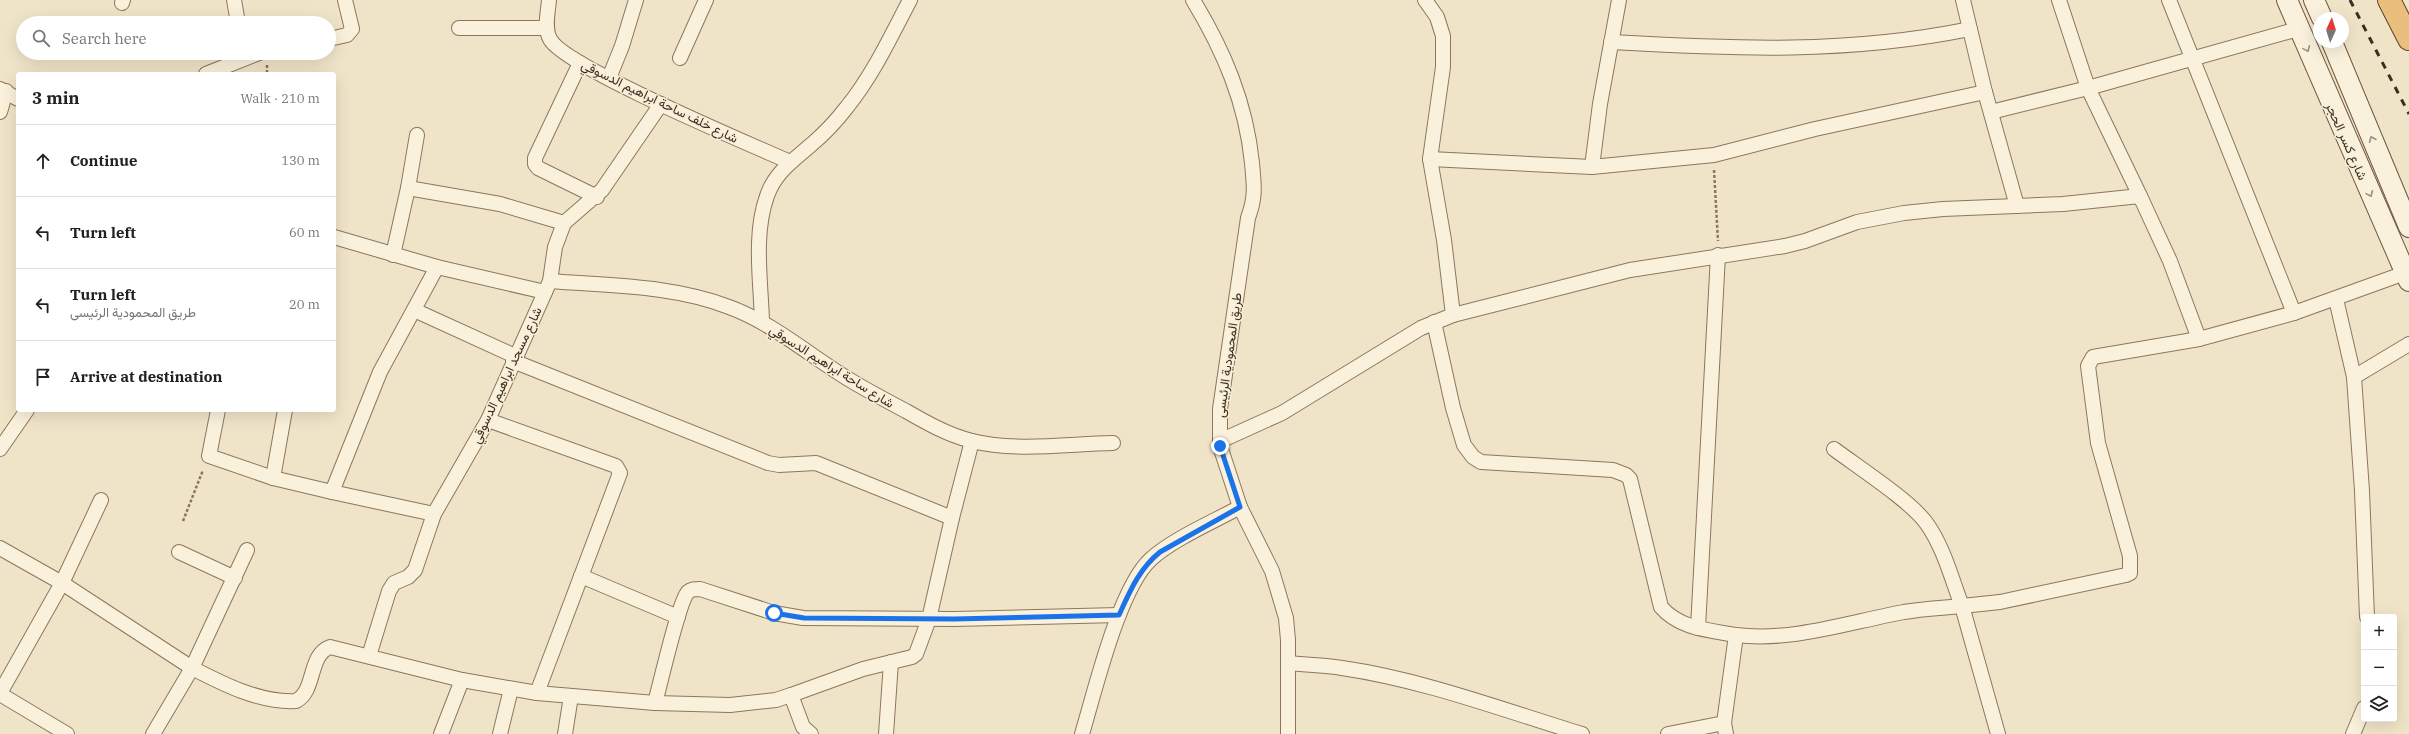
<!DOCTYPE html>
<meta charset="utf-8">
<style>
body{margin:0;font-family:"IBM Plex Serif",Vazirmatn,serif;background:#f2f2f2;color:#222}
.controls{position:absolute;right:12px;bottom:12px;display:grid;overflow:hidden;border-radius:4px;box-shadow:0 4px 16px #0002}
.controls button{width:36px;height:36px;display:grid;place-items:center;padding:0;border:0;border-bottom:1px solid #e0e0e0;background:#fff;color:#222;font:20px sans-serif}
.compass{position:absolute;left:2313px;top:12px;width:36px;height:36px;border-radius:50%;background:#fff;box-shadow:0 4px 16px #0002;rotate:4deg}
.stop{position:absolute;width:12px;height:12px;margin:-9px;border:3px solid #1a73e8;border-radius:50%;background:#fff}
.stop.end{background:#1a73e8;border-color:#fff;box-shadow:0 1px 4px #0008}
.list{margin:0;padding:0;list-style:none}
h2{display:flex;justify-content:space-between;align-items:center;height:52px;margin:0;padding:0 16px;font-size:17px}
h2 small{font-size:13px;font-weight:400;color:#767676}
.list li{display:grid;grid-template-columns:26px 1fr auto;gap:12px;align-items:center;box-sizing:border-box;height:72px;padding:0 16px;border-top:1px solid #e0e0e0}
.list b{display:block;font-size:15px;white-space:nowrap}
.list p{margin:0;font-size:13px;white-space:nowrap;color:#767676}
.list em{font-size:13px;font-style:normal;color:#767676}
.icon{flex:none;width:22px;height:22px;fill:none;stroke:currentColor;stroke-width:2;stroke-linecap:round;stroke-linejoin:round}
.map{position:relative;flex:none;width:2409px;height:734px;overflow:hidden}
.search{position:absolute;background:#fff;box-shadow:0 4px 16px #0002;left:16px;top:16px;width:320px;height:44px;display:flex;align-items:center;gap:10px;box-sizing:border-box;padding:0 14px;border-radius:22px;color:#767676;font-size:15px}
.panel{position:absolute;background:#fff;box-shadow:0 4px 16px #0002;left:16px;top:72px;width:320px;height:340px;border-radius:4px}
.map>svg:first-child{display:block}
</style>
<div class="map">
<svg width="2409" height="734" viewBox="0 0 2409 734">
<rect width="100%" height="100%" fill="#f0e4c8"/>
<g fill="none" stroke-linecap="round" stroke-linejoin="round">
<defs>
<g id="minor">
<path d="M234,0L238,23"/>
<path d="M549,0C548,12 544,28 550,39C563,66 752,145 790,162"/>
<path d="M1193,0C1224,51 1246,103 1252,163C1254,186 1256,196 1248,218L1220,409V446L1240,507L1272,571L1286,618L1288,640V734"/>
<path d="M1619,0L1600,104L1592,167L1714,155L1815,129L1985,92L1963,0"/>
<path d="M2059,0L2088,88L2140,196"/>
<path d="M2169,0L2294,313"/>
<path d="M122,3L123,0"/>
<path d="M459,28H547"/>
<path d="M329,39L347,35L352,29L345,0"/>
<path d="M1611,42C1736,49 1847,54 1970,29"/>
<path d="M680,58L706,0"/>
<path d="M580,63L535,158V164L538,168L597,197"/>
<path d="M206,74L259,53"/>
<path d="M609,78L622,46L636,0"/>
<path d="M0,89L18,99"/>
<path d="M1985,92L2017,206"/>
<path d="M0,112L6,91"/>
<path d="M1991,112L2088,88L2298,29"/>
<path d="M1430,159L1592,167"/>
<path d="M408,188L500,204L564,223"/>
<path d="M334,237L437,267L545,292"/>
<path d="M393,255L408,188L417,135"/>
<path d="M550,281C610,286 672,285 729,307C773,323 810,356 850,380C868,391 887,401 906,411C927,423 948,435 972,441C1017,452 1067,444 1113,443"/>
<path d="M2336,299L2354,377L2362,491L2367,617"/>
<path d="M414,310L515,356"/>
<path d="M1453,315L1630,270L1785,246L1805,241L1857,222L1904,213L1943,209L2063,204L2140,196L2170,261L2199,339L2294,313L2405,273"/>
<path d="M762,322C761,282 753,235 767,196C775,172 794,160 812,144C825,133 837,120 847,107C873,75 891,36 910,0"/>
<path d="M1434,322L1453,408L1464,445L1473,457L1481,462L1613,470L1626,475L1630,479L1661,607C1680,629 1709,630 1736,635L1724,723"/>
<path d="M513,361L768,463L779,465L816,463L952,518L972,441"/>
<path d="M2354,377L2409,344"/>
<path d="M218,410L209,456L273,478L332,492L380,372L437,267"/>
<path d="M488,420L616,466L620,473L537,693"/>
<path d="M1220,441L1282,413L1421,328L1453,315L1444,240L1430,159L1443,67V36L1437,17L1425,0"/>
<path d="M0,449L27,410"/>
<path d="M1834,449C1858,467 1912,502 1927,524C1944,548 1952,580 1962,606L2000,602L2126,575L2130,573V556L2098,443L2088,366L2093,357L2199,339"/>
<path d="M273,478L285,410"/>
<path d="M332,492L434,514"/>
<path d="M0,548L62,583L192,668L247,550"/>
<path d="M179,552L235,578"/>
<path d="M581,576L678,617"/>
<path d="M1698,628L1718,255"/>
<path d="M1736,635C1792,642 1849,622 1904,612C1923,609 1943,608 1962,606L1998,734"/>
<path d="M369,656L389,591L394,583L408,577L415,570L434,514L488,420L550,281L555,247L564,223L602,190L661,104"/>
<path d="M1288,663C1306,665 1325,665 1342,668C1424,680 1503,710 1582,734"/>
<path d="M0,693L62,583L101,500"/>
<path d="M0,694L67,734"/>
<path d="M655,703C660,685 679,601 688,592C691,589 695,589 700,589L774,613L803,618L954,619L1119,615"/>
<path d="M153,734L192,668C223,684 260,703 296,701C316,691 308,655 330,647L462,680L537,693L655,703L730,705L776,700L791,695"/>
<path d="M441,734L462,680"/>
<path d="M500,734L511,689"/>
<path d="M565,734L571,696"/>
<path d="M811,734L803,727L791,695L863,669L912,657L916,654L929,619L952,518"/>
<path d="M886,734L891,662"/>
<path d="M1082,734C1095,691 1119,588 1151,559C1173,539 1213,522 1240,507"/>
<path d="M1668,734L1724,723L1726,734"/>
<path d="M2353,734L2364,708"/>
</g>
<g id="secondary">
<path d="M2287,0L2409,281"/>
<path d="M2314,0L2322,18"/>
<path d="M2332,42L2409,227"/>
</g>
<path id="trunk" d="M2389,0L2409,39"/>
</defs>
<use href="#minor" stroke="#8d765c" stroke-width="16"/>
<use href="#secondary" stroke="#6f573f" stroke-width="22"/>
<use href="#trunk" stroke="#5b4430" stroke-width="24"/>
<g stroke="#8d765c" stroke-width="2.5" stroke-dasharray="3 2" stroke-linecap="butt">
<path d="M267,65V74"/>
<path d="M1714,170L1718,241"/>
<path d="M183,521L203,470"/>
</g>
<use href="#minor" stroke="#faf1dc" stroke-width="14"/>
<use href="#secondary" stroke="#faf1dc" stroke-width="20"/>
<use href="#trunk" stroke="#eabe7c" stroke-width="22"/>
<path stroke="#3d2e20" stroke-width="3" stroke-dasharray="7 7" stroke-linecap="butt" d="M2350,0L2409,114"/>
</g>
<defs><path id="oneway-chevron" d="M-2-3.5L2.5 0L-2 3.5" fill="none" stroke-width="1.6" stroke-linecap="round" stroke-linejoin="round"/></defs>
<g stroke="#9c907e">
<use href="#oneway-chevron" transform="translate(2307 49) rotate(66)"/>
<use href="#oneway-chevron" transform="translate(2372 139) rotate(-113)"/>
<use href="#oneway-chevron" transform="translate(2370 194) rotate(66)"/>
</g>
<g fill="none" stroke-linecap="round" stroke-linejoin="round">
<path stroke="#1a73e8" stroke-width="5" d="M774,613L804,618L954,619L1119,615C1130,591 1139,569 1160,552L1240,507L1220,446"/>
</g>
<g text-anchor="middle" stroke-width="3" stroke-linejoin="round" paint-order="stroke">
<g font-size="13" fill="#3d2e20" stroke="#f7eed8">
<text transform="translate(660 101) rotate(26)" y="5">شارع خلف ساحة ابراهيم الدسوقي</text>
<text transform="translate(2347 141) rotate(66)" y="5">شارع كسر الحجر</text>
<text transform="translate(1228 355) rotate(-82)" y="5">طريق المحمودية الرئيسى</text>
<text transform="translate(832 366) rotate(32)" y="5">شارع ساحة ابراهيم الدسوقي</text>
<text transform="translate(506 375) rotate(-65)" y="5">شارع مسجد ابراهيم الدسوقي</text>
</g>
</g>
</svg>
<div class="controls">
<button>+</button>
<button>−</button>
<button><svg class="icon" aria-label="layers" viewBox="0 0 24 24"><path d="M12 4l9 5-9 5-9-5zM3 14l9 5 9-5"/></svg></button>
</div>
<svg class="compass" viewBox="-18 -18 36 36"><path d="M0-13l5 13h-10z" fill="#e53935"/><path d="M0 13l5-13h-10z" fill="#767676"/></svg>
<div class="stop" style="left:774px;top:613px"></div>
<div class="stop end" style="left:1220px;top:446px"></div>
<div class="search"><svg class="icon" aria-label="search" viewBox="0 0 24 24"><circle cx="10" cy="10" r="6"/><path d="M15 15l6 6"/></svg>Search here</div>
<section class="panel">
<h2>3 min<small>Walk · 210 m</small></h2>
<ul class="list">
<li><svg class="icon" aria-label="ahead" viewBox="0 0 24 24"><path d="M12 20V5M6 11l6-6 6 6"/></svg><div><b>Continue</b></div><em>130 m</em></li>
<li><svg class="icon" aria-label="left" viewBox="0 0 24 24"><path d="M17 20v-9H6M10 6l-5 5 5 5"/></svg><div><b>Turn left</b></div><em>60 m</em></li>
<li><svg class="icon" aria-label="left" viewBox="0 0 24 24"><path d="M17 20v-9H6M10 6l-5 5 5 5"/></svg><div><b>Turn left</b><p>طريق المحمودية الرئيسى</p></div><em>20 m</em></li>
<li><svg class="icon" aria-label="arrive" viewBox="0 0 24 24"><path d="M6 21V4h12l-3 4 3 4H6"/></svg><div><b>Arrive at destination</b></div></li>
</ul>
</section>
</div>
